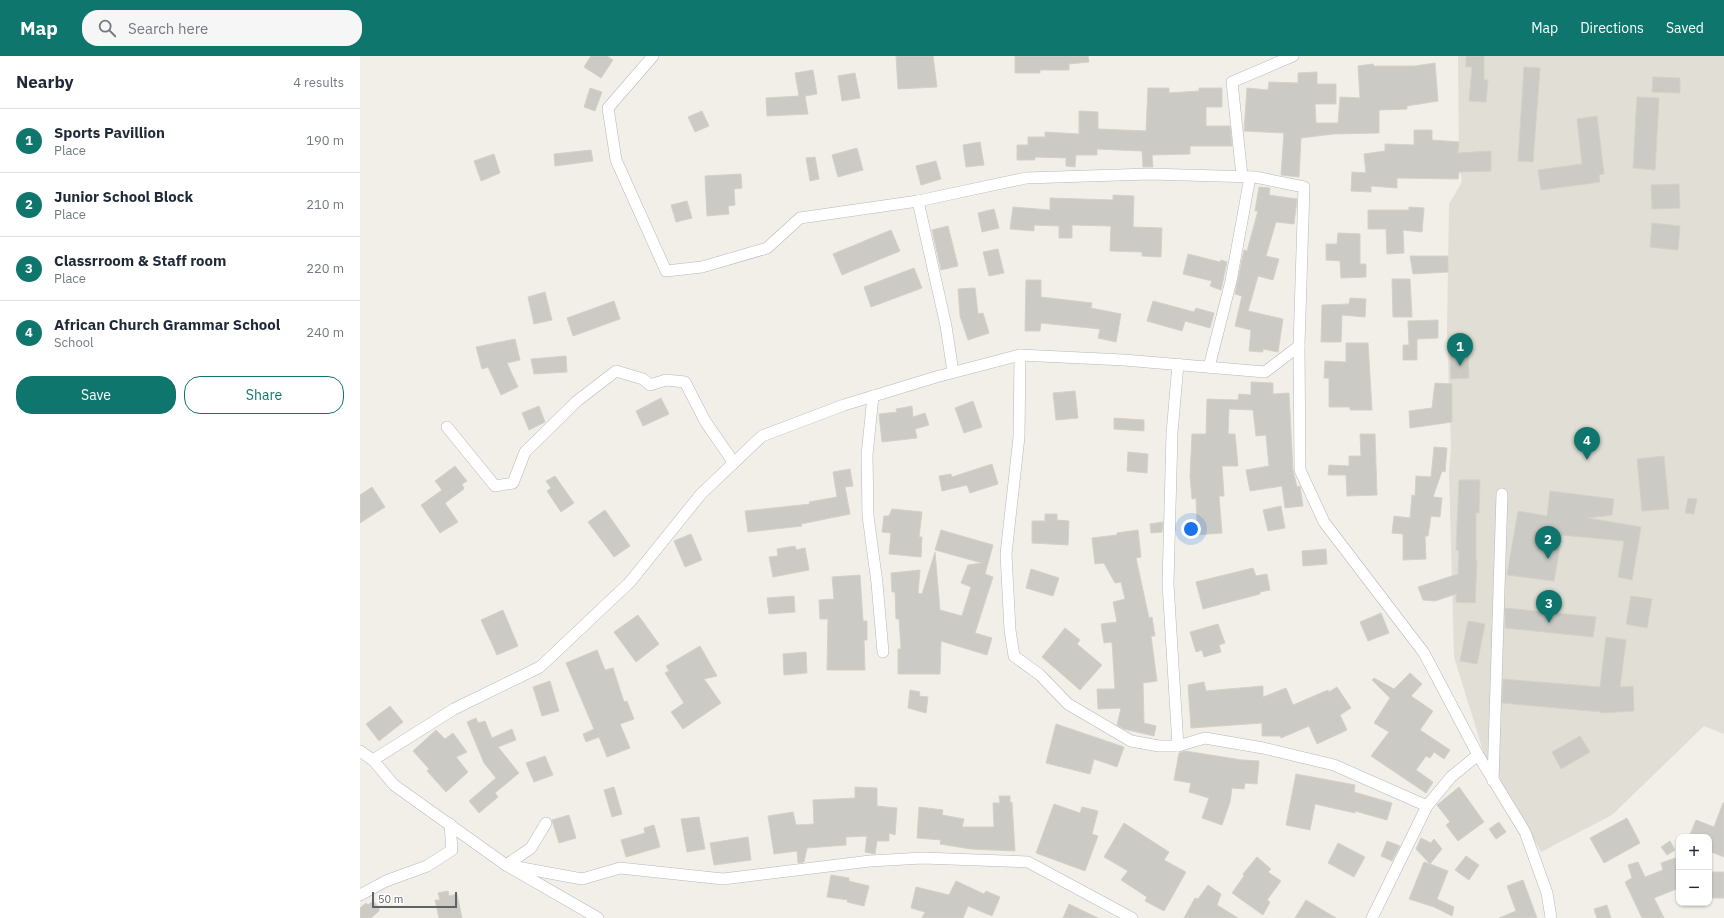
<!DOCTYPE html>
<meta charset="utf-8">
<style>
body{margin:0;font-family:"IBM Plex Sans",sans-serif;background:#f6f6f7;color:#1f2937}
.controls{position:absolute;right:12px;bottom:12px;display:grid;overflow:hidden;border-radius:8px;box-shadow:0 1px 3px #0004}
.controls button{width:36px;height:36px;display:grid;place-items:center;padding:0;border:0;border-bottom:1px solid #e0e1e3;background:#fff;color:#1f2937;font:20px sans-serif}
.scale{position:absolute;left:12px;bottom:10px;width:85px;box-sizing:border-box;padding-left:4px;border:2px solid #5f6368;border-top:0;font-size:11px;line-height:14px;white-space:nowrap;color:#5f6368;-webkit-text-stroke:3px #fff;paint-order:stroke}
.you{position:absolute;left:831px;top:473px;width:14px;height:14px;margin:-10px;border:3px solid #fff;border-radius:50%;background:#1a73e8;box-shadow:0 0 0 6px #1a73e833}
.badge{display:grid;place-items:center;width:26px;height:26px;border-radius:50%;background:#0f766e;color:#fff;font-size:13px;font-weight:700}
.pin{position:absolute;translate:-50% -33px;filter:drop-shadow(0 1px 2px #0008)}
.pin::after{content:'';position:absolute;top:21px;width:14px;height:12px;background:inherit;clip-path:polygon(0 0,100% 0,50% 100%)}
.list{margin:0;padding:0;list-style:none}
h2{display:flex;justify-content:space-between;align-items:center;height:52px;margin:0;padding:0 16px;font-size:17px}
h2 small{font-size:13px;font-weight:400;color:#747a83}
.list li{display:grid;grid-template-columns:26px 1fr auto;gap:12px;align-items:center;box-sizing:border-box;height:64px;padding:0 16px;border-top:1px solid #e0e1e3}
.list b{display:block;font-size:15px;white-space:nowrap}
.list p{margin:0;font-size:13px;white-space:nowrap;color:#747a83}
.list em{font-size:13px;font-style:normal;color:#747a83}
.actions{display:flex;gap:8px;padding:12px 16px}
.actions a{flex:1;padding:9px 0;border:1px solid #0f766e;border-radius:16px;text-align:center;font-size:14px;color:#0f766e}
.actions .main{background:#0f766e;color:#fff}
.icon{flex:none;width:22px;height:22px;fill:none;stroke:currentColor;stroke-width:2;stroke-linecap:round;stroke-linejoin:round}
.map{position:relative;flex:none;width:1364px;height:862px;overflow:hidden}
header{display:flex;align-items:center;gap:24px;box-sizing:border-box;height:56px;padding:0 20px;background:#0f766e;color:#fff}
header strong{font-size:19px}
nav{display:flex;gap:22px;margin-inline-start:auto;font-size:14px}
.search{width:280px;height:36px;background:#f6f6f7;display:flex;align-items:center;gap:10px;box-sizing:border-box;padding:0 14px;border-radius:16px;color:#747a83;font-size:15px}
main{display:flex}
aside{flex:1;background:#fff}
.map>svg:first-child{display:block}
</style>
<header>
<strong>Map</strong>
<div class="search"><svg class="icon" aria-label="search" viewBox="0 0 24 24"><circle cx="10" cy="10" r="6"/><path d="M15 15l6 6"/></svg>Search here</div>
<nav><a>Map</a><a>Directions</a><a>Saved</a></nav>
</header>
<main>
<aside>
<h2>Nearby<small>4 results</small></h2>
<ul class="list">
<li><span class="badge">1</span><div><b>Sports Pavillion</b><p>Place</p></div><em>190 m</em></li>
<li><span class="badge">2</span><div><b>Junior School Block</b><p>Place</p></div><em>210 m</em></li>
<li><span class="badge">3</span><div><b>Classrroom &amp; Staff room</b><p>Place</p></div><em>220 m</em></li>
<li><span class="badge">4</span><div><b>African Church Grammar School</b><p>School</p></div><em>240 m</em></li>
</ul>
<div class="actions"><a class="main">Save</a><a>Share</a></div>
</aside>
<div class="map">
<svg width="1364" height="862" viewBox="0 0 1364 862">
<rect width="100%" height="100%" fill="#f1efe8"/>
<path fill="#e1ded6" d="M1098,0H1364V678L1344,670L1252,759L1181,796L1124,698L1094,601L1089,416L1091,392L1087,276L1089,148L1102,126L1099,108Z"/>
<g fill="#cccac5" stroke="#d6d1c6">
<path d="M231,0H247L253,4L241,22L224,11Z"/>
<path d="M536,0H573L577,31L538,33Z"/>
<path d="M655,0H728L729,6L709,8V14H680V17H655Z"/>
<path d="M1106,0H1124V24H1128L1126,46L1109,45L1112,11H1106Z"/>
<path d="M1075,7L1078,45L1047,50V53L1019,54V77L973,78L941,82L939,121L921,119L924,77L884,75L887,32L908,34L909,26L938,27V17L957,16V28H976V48H955L956,67H978L980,41L1000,42L998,10L1013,8L1014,10H1055Z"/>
<path d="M1164,11L1180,12L1173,106L1158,105Z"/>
<path d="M453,14L457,38L445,40L448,58L407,60L406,42L439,40L435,17Z"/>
<path d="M495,17L500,42L482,45L478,20Z"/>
<path d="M1293,21L1320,22V37L1292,36Z"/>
<path d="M230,32L242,36L235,55L224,51Z"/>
<path d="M788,32H809V37L839,35V32H862V51H846V70H870L872,90H830V98L792,99L793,111H783L782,95L737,93V99H716L715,111L706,110V102L675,101V104H657V89H668V81H685V76L719,78V55L738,56V73L786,75Z"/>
<path d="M1277,41L1299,42L1295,114L1273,112Z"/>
<path d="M342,55L349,70L335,76L328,61Z"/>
<path d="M1237,60L1244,118L1239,119L1240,126L1181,134L1178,114L1222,108L1217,63Z"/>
<path d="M1054,74H1072V84L1099,86L1098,97L1131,95V115L1099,116L1098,123L1037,122V132L1011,130V136L991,135L992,116L1006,117L1004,98L1025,95V88L1054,89Z"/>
<path d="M620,86L624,109L606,111L603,89Z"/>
<path d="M497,92L503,114L478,121L472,99Z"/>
<path d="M231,94L233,105L195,110L194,98Z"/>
<path d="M134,98L140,117L121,125L114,105Z"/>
<path d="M455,101L459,123L450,125L446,102Z"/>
<path d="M576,105L581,123L561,129L556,110Z"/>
<path d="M381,118L382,132L374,133L375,149L368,150L369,158L347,160L345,120Z"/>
<path d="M1319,128L1320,152L1292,153L1291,129Z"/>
<path d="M899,131L910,132L909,139L937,143L934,168L916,166L906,200L919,203L913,224L898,220L888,255L923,263L918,296L903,293V296L889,295L891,274L875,270L882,240L875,238L884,194L887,195L898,155H895Z"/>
<path d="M753,139L774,140L773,171L802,172L801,201L782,200V196L750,195L751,170L712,169V182H699V170L674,169V175L650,173L653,151L690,154V142L753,144Z"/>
<path d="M327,145L332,162L316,166L311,149Z"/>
<path d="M1049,151L1064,152L1062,176L1043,174L1044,197L1027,198L1026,173H1008V154H1049Z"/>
<path d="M634,153L639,172L622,176L618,157Z"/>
<path d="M1292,167L1320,170L1318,194L1290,191Z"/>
<path d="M588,170L598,210L581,214L572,174Z"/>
<path d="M531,174L540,195L482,219L473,198Z"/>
<path d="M978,177L1000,178V208H1006V221L981,222L980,205L966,204V188H977Z"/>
<path d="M638,193L644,217L629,220L623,196Z"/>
<path d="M828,198L860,206L861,204L867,206L861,234L850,230L852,225L823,218Z"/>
<path d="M1050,200H1088V216L1053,218Z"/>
<path d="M554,212L562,232L511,251L504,231Z"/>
<path d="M1032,223H1050L1052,261H1033Z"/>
<path d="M666,224H681V241L732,247L731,252L761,258L756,286L738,282L740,273L681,267L680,275H665Z"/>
<path d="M615,232L618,258L623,257L629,277L608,284L600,260L598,233Z"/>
<path d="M185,236L192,264L174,268L168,241Z"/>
<path d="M990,242L1006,243L1005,261L982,259L981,286H961L962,249L989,248Z"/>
<path d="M254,245L260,263L213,280L207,262Z"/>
<path d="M793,245L834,256L836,252L854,257L850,272L825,265L822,275L787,265Z"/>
<path d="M1078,264V282L1057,283V304H1043V289H1049L1048,265Z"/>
<path d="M155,283L160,304L147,307L158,331L141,339L128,311L122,313L116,291Z"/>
<path d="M986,287H1008L1012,354H990V351H969V322H964L965,305L986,306Z"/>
<path d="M1090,297H1108L1109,322L1091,323Z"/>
<path d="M206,300L207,316L174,318L171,303Z"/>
<path d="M891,326L913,327V338L929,337L933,414L937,431L940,430L943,450L925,452L922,430L890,435L886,414L909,410L906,379L896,380L893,354L869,353L868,378H875L878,410H862L864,440H859L862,477L835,479L834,469L837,468L836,442L832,443L830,420L832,378H846L847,343L878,344L879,338L891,339Z"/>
<path d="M1075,327L1092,328V366L1050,372L1049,355L1072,352Z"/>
<path d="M715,335L718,362L696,364L693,337Z"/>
<path d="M301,342L309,358L283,370L276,355Z"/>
<path d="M613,345L622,371L604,377L595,352Z"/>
<path d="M179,350L185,366L169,374L162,357Z"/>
<path d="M552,350L553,361L565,357L569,369L555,373L557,382L522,386L519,358L537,356L536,353Z"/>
<path d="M754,362L784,364V375L754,373Z"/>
<path d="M1000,378H1015L1017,439L987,440L986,419H968L969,409L989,410V400H1001Z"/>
<path d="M1074,391L1087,392L1085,416L1082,415L1073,441L1082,442L1080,461L1071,460L1068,480H1065L1066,503L1043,504V478L1032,477L1034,460L1050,462L1052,439L1055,440L1056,420L1071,421Z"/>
<path d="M768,396L788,398L787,417L767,415Z"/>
<path d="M1304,400L1309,453L1282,455L1277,403Z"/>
<path d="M632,408L638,428L610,437L607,429L582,435L579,420L591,418L592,421Z"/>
<path d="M95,410L107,425L102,428L104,433L85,447L98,466L80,477L61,449L82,434L75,425Z"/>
<path d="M490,413L493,430L485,431L490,458L441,468L442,470L388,476L385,455L450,448L449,446L477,441L473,416Z"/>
<path d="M195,420L214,447L201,456L187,435L191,432L186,425Z"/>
<path d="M1099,424H1120L1119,457H1116V505H1117L1115,547L1096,546V538L1075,545L1063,544L1058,531L1098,518L1099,494H1096Z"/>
<path d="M12,431L25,451L0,467V439Z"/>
<path d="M1190,435L1254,443L1252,459L1227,462L1281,471L1272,524L1258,521L1264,485L1202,479L1194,525L1147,519L1158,455L1187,460Z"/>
<path d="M1328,442L1337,443L1334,458L1325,457Z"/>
<path d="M921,450L925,472L908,475L903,454Z"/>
<path d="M532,453L562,456L559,481H562L561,501L529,498L531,477L522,476L524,460H529Z"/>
<path d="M245,454L270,490L254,501L228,466Z"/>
<path d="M685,458H697V464L709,465L708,489L672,487V465H685Z"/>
<path d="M803,466L802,476L791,477L790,468Z"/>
<path d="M581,474L633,489L625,518L633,521L615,577L632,582L627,599L581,585L580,618H538V593H541L539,563H536L535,536H532L531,517L560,514L558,537L562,538L575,496L580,554L602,560L611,531L601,527L608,509L622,507L575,494Z"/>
<path d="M778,474L781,501L776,502L789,562L792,561L795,580H791L797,625L783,627L784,667L796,670L794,680L764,673L757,669L761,652L738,653L737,633H755L752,586L744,587L741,568L757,566L753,546L765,543L761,526L755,527L744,507L735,508L732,482L757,479V477Z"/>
<path d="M331,478L342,504L325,511L314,485Z"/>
<path d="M435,490L436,494L445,492L449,514L413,521L409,501L418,500L417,493Z"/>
<path d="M966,493L967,508L943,510L942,495Z"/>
<path d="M893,512L896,520L907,518L910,534L900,536V538L843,553L836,526Z"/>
<path d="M671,513L699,522L693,540L666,532Z"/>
<path d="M500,519L503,565H507V584H504L505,614H467L468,563H460L459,544L474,543L472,521Z"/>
<path d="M434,540L435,556L409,558L407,542Z"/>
<path d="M1271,540L1292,543L1287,572L1266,568Z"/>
<path d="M1145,552L1236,561L1233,581L1145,572Z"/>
<path d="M143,554L158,590L137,599L121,564Z"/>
<path d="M1021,557L1029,577L1008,585L1000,566Z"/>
<path d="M278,559L299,588L276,606L254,576Z"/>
<path d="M1108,565L1125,568L1117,608L1100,605Z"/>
<path d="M858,568L865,587L859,589L861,596L844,601L842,594L836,596L830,576Z"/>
<path d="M705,572L720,584L717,588L742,609L720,634L682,601Z"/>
<path d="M1246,581L1266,584L1260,631L1273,630L1274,655L1241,657V656L1142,647L1143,623L1240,631Z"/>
<path d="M340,590L357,620L344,623L361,647L323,673L311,656L324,647L305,617L309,615L306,610Z"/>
<path d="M237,594L245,614L253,612L264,646L267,645L274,663L260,668L270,692L247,701L239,681L226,686L223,678L234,673L206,607Z"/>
<path d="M446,596L447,617L424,619L423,598Z"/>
<path d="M1050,617L1062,628L1051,640L1073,655L1060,674L1090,694L1084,703L1074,696L1070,702L1066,700L1056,714L1073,726L1066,737L1011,700L1029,676L1014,667L1030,642L1012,624L1014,622L1034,633Z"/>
<path d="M190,625L199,655L182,660L173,631Z"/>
<path d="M844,626L846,635L903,630V641L926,632L933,649L968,634L969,636L977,631L991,652L980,659L987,674L957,688L949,670L921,682L920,680H902V667L831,672L828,629Z"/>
<path d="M550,634L560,636L559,640L568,641L566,657L548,652Z"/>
<path d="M30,650L43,666L19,685L6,668Z"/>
<path d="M116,662L118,667L125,665L132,682L152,673L156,684L138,691L159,717L135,737L138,741L119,757L109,745L136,722L124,707L107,666Z"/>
<path d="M696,668L764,691L757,711L734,703L730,718L686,707Z"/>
<path d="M76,674L85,683L93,677L107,696L96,701L108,716L86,736L67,715L69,713L53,695Z"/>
<path d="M1220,680L1230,696L1201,713L1192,696Z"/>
<path d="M825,695L882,704L899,705L897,728L885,727L884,733L872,732L870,746L862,769L842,762L849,742L829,736L831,727L814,724L819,697Z"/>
<path d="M185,700L193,719L174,726L166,707Z"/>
<path d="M936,718L995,729L994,736L1032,747L1027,764L995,755V757L955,748L950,774L926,769Z"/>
<path d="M254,731L262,758L252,761L244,734Z"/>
<path d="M495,731L517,732V750L537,752L535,779L529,777V785H517L515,798L505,796L507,780L486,781V789L447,792L444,806L438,807L437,795L414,798L408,760L433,756L436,769L454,768L453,744L495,742Z"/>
<path d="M1099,731L1124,766L1098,785L1086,769L1090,766L1077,749Z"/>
<path d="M639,740H650V747L652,746L655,795L611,793L580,788L581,784L557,782L559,751L583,754L582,759L604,763L602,771H634L633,747H640Z"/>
<path d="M1363,747H1364V801L1349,795V781H1329L1336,764L1354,771Z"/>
<path d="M694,748L720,757L722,751L738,755L732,778L738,780L725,815L676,797Z"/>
<path d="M209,759L216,782L199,787L192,764Z"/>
<path d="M339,761L345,793L327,796L321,763Z"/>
<path d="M1267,762L1280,787L1244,807L1230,782Z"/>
<path d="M1139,766L1146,776L1136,783L1129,773Z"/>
<path d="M764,767L809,796L804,804L826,816L804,855L785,845L787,841L761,824L768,815L744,801Z"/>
<path d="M294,769L300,791L266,801L261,784L285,777L284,772Z"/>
<path d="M388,781L391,804L354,809L350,787Z"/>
<path d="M1061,782L1071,787L1074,783L1082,793L1070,808L1088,815L1077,843L1094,851L1092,860L1074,851L1049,843L1064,806L1070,808L1056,793Z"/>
<path d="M1027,785L1040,790L1032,805L1021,800Z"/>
<path d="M1310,785L1315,794L1307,799L1301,791Z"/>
<path d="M978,787L1005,801L994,821L968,807Z"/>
<path d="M1106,800L1119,809L1109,824L1095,814Z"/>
<path d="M897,801L911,813L908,816L921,825L907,844L910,846L903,859L872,837L884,820L883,818Z"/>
<path d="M1315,802L1319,814V832L1294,842L1304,862H1282L1265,826L1272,822L1268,809L1278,806L1285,821L1303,814L1301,807Z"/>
<rect x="1349" y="816" width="15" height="26"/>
<path d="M471,819L489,822V825L509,830L504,850L487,846L488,844L467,841Z"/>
<path d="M1163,824L1177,862H1139L1156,855L1147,830Z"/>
<path d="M596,825L624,838L626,835L640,841L632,860L608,850L603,862H562L565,856L551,852L556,831L589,839Z"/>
<path d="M848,829L861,838L857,849L878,862H824L835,842L838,843Z"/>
<path d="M88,835L89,840L97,838L102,862H79L75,844H80L78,837Z"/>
<path d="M946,844L976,862H935Z"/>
<path d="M13,845L19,852V855L11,862H0V852L6,847L8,849Z"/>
<path d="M709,848L738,862H703Z"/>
<path d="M1247,849L1251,862H1237L1234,853Z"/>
</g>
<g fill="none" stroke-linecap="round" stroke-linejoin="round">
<defs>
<g id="minor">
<path d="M293,0L248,52L256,104L306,215L342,211L407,192L440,162L558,145L586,270L593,316"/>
<path d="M882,120L872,26L933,0"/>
<path d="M558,145L666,122L789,118L895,121L944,131L939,290"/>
<path d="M660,299L659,381L646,498L650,574L654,600L680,619L708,648L771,685L799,690H818L845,682L903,692L974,709L1067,750"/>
<path d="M849,311L871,225L890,121"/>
<path d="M513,340L507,399L508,460L517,527L523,596"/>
<path d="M87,371L135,430L153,427L165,396L217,345L256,315L283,323L290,329L306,324L325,326L345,365L374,407"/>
<path d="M818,690L808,528L812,377L818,308"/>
<path d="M0,695L13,704L94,653L180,611L270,526L341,438L402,380L484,349L576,321L660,299L764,304L905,316L939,290L940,414L964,466L1064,597L1118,699L1091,721L1067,750L1012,862"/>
<path d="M1118,699L1165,776L1187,837L1191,862"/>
<path d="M13,704L34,729L146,809L222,823L260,812L363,823L510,805L563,802L668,806L772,862"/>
<path d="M1133,725L1142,438"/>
<path d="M186,767L171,792L146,809L238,862"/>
<path d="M0,839L26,825L67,810L92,794L90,768"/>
</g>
</defs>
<use href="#minor" stroke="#b5b8bc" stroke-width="12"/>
<use href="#minor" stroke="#fff" stroke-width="11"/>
</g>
</svg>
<div class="controls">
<button>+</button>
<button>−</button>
</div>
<div class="scale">50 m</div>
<div class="you"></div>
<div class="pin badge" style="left:1100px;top:310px">1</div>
<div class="pin badge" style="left:1188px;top:503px">2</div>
<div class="pin badge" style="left:1189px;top:567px">3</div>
<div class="pin badge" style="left:1227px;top:404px">4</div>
</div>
</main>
